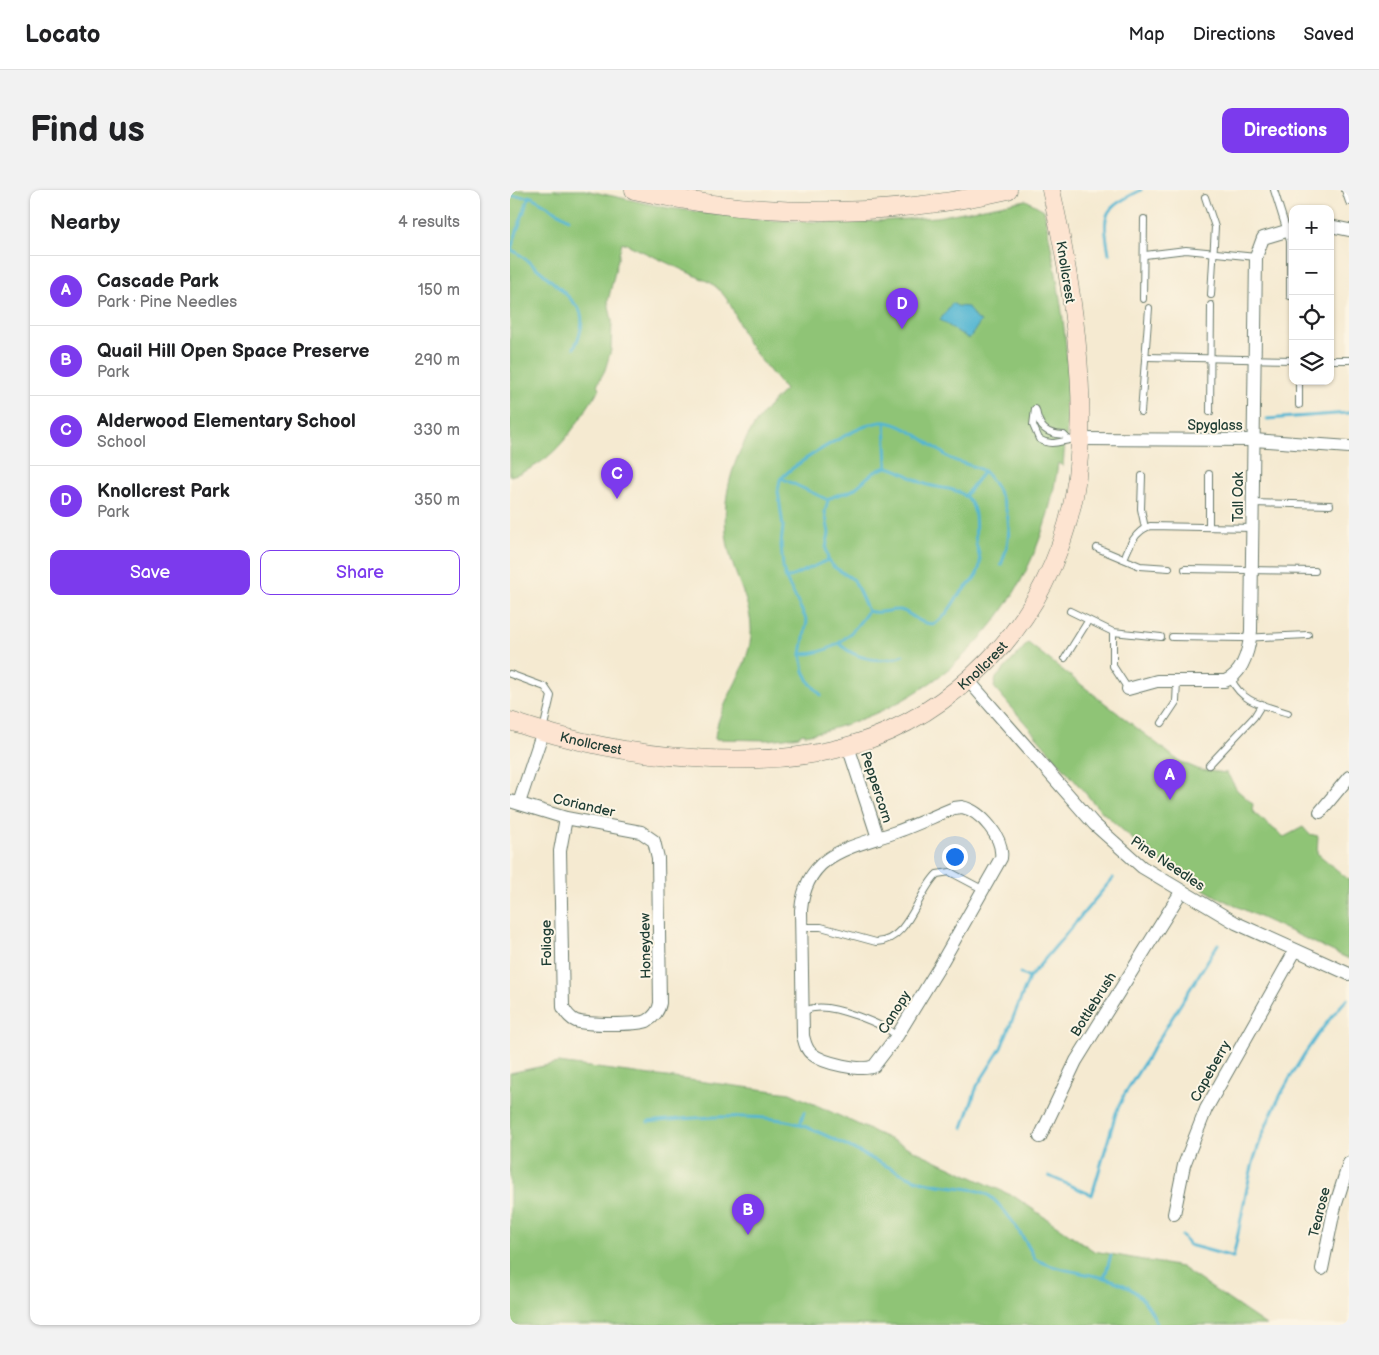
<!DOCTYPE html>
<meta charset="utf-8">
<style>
body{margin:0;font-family:"Balsamiq Sans",sans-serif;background:#f2f2f2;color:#202124}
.controls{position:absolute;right:15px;top:15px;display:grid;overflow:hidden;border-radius:10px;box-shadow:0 1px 4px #0004}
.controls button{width:45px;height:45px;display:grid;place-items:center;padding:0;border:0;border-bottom:1px solid #e0e0e0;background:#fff;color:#202124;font:25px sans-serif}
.you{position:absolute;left:444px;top:666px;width:18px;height:18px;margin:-12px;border:4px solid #fff;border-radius:50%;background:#1a73e8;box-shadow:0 0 0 8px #1a73e833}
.badge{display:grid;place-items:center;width:32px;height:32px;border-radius:50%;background:#7c3aed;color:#fff;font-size:16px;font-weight:700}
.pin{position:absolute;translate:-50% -41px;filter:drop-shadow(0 1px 2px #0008)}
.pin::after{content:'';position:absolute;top:26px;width:18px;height:15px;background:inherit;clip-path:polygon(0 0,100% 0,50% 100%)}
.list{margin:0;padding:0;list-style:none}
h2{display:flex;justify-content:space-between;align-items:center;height:65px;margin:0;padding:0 20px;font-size:21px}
h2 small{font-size:16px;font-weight:400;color:#757577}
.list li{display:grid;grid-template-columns:32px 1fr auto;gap:15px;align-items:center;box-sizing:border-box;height:70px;padding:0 20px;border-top:1px solid #e0e0e0}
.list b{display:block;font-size:19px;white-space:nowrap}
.list p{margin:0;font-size:16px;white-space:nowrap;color:#757577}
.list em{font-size:16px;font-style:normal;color:#757577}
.actions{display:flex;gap:10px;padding:15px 20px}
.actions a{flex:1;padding:11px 0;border:1px solid #7c3aed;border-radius:10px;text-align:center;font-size:18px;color:#7c3aed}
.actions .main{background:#7c3aed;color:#fff}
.icon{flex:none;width:28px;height:28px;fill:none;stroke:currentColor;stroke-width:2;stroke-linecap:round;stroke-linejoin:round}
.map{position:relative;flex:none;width:839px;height:1135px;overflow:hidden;border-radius:10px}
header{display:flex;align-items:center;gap:30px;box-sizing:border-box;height:70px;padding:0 25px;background:#fff;border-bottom:1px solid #e0e0e0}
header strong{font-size:24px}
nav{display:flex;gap:28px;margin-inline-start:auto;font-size:18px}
.intro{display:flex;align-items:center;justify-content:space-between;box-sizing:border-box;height:120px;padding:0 30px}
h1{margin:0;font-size:35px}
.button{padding:12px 22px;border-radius:10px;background:#7c3aed;color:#fff;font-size:18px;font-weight:700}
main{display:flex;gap:30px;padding:0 30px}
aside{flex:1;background:#fff;border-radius:10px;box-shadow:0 1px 4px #0004}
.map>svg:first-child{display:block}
</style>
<header>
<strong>Locato</strong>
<nav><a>Map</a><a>Directions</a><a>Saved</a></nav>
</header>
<div class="intro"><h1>Find us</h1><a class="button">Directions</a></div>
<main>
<aside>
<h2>Nearby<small>4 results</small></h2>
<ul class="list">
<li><span class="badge">A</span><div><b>Cascade Park</b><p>Park · Pine Needles</p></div><em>150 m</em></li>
<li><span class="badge">B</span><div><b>Quail Hill Open Space Preserve</b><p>Park</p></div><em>290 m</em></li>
<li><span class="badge">C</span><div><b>Alderwood Elementary School</b><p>School</p></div><em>330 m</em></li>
<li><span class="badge">D</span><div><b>Knollcrest Park</b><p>Park</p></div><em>350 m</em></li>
</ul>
<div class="actions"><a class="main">Save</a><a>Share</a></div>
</aside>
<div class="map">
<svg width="839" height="1135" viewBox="0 0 839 1135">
<rect width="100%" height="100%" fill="#fcf5e5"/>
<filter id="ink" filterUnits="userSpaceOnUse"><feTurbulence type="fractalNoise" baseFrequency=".02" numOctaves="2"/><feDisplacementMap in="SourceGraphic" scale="10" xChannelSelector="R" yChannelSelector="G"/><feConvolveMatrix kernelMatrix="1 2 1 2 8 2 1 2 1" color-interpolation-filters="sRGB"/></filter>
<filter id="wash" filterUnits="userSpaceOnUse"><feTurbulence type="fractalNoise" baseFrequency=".0096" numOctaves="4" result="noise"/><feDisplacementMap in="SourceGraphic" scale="20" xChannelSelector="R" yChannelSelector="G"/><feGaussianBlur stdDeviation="1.12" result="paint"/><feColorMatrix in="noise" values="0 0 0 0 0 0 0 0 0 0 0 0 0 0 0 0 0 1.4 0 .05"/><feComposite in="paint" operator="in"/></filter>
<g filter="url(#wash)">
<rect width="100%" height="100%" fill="#f5ead1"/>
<g fill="#8fc476" stroke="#578055">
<path d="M0,0H75L158,18L260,30L337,33L427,27L516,10L534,20C547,87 561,157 558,226C557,242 554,259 553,276L548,273C530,414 435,518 295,545V543L290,544V546L258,550L205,549C206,518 238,482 241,446C243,417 227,392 220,365C204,304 230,240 275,200C263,184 247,167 237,151C224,128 224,110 201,93L112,52L98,111L102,131L101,160L95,180L87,195L90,198C66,234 46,275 0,286Z"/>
<path d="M518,453L669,571L690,580L717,583L727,600L743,614L742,620L745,624L774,647L793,637L799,644L808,646L807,663L839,690V769L709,708L671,686L636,661L589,619L484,497L486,488Z"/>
<path d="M48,873L280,903L505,1007L584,1061L671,1077L756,1135H0V883Z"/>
</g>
<path fill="#53b6d2" stroke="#397a83" d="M442,113L447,116L458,117L465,128L471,131L459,149L430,130Z"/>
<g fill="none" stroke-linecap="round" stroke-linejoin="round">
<g stroke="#53b6d2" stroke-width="3">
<path d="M0,6L22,7L59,29"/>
<path d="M0,59C12,64 69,112 71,124C74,136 69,148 64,158"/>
<path d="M1,59L19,6"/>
<path d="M599,64C592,22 592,20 631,0"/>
<path d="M757,229L839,223"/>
<path d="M375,232L377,277"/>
<path d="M377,277C392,280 402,289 415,294C428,299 445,297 455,306C470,319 464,337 466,353C468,362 472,370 469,379C465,392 456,396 448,406C441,416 436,428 423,434C407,434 401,422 390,420C379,419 369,425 358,421L344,390L324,377L318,370L316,358L319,343L315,322L318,310C327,302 337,305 344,299C356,290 361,281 377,277Z"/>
<path d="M271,288L318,310"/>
<path d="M455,306L474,281"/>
<path d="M276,389L318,370"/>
<path d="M330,454C346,470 373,474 393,465"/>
<path d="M291,464C324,464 341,446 358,421"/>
<path d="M311,505L300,493L294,481L291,464L297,431L276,389L273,377L271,355L273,336L268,301L270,290C284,273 349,234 371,232C389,230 421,254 435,265C445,274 462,273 473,281C479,284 483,293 487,299C502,325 502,347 491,375"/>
<path d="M510,783L519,788"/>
<path d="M138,932C177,928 252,922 288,934C329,948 365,973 405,989C427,998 450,995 472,1002C489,1007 517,1052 525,1069C572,1093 624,1074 647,1134"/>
<path d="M290,935L294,922"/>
<path d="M453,938L467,896L491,858L519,788L603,688"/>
<path d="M539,986L582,1005L606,923L614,905L708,754"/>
<path d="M672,1046L679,1055L723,1067C731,1034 735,999 745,966C762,912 798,851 837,809"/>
<path d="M595,1086L601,1065"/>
</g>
</g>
</g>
<g filter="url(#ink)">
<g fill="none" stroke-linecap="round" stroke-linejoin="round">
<defs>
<g id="lane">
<path d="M764,0L780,51V106"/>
<path d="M835,0L839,12"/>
<path d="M695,7L705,37L701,105"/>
<path d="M635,65L676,60L746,67"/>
<path d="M633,109L634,29"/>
<path d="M637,167L783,170"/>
<path d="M820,170H839"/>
<path d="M789,215V191"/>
<path d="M525,219L523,235L529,249C543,258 553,249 568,249"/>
<path d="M526,220C529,238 536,244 554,245L558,249"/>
<path d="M631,222L639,118"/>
<path d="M700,222L701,115"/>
<path d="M699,284V336"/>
<path d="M632,286L631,319L635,338"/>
<path d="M743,313L820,315"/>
<path d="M587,358L630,376L659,378"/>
<path d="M614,369C619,356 625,341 640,336L743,338"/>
<path d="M675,379L805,381"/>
<path d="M560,421L603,442L651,447"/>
<path d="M603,442V476L618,499"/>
<path d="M662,447L732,448L798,445"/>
<path d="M555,468L578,431"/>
<path d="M0,484L35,497L41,506L33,540"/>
<path d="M721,489C733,514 754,515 778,523"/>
<path d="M652,533L666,512L667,491"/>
<path d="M699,575L744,527L752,514"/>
<path d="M292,737H311L366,752C399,751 407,703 427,684L440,682L474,700"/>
<path d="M293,822C296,821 300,818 304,818C323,814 373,834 387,846"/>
</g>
<g id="street">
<path d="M820,36L839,40"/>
<path d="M570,249L744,250L839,257"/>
<path d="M458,490L584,634L632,677L726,733L839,784"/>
<path d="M618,499L647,491H715C733,484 739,459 741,441L746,67L753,48L783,39"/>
<path d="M338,556L368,648"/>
<path d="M0,611L56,628L131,642L144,651L148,668L150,813C149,820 144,827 137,831C125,835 78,835 66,831C59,828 56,823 53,817L50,661L56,628"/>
<path d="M9,613L33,541"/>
<path d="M452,617C471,621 494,648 491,668L428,779L387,846L364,876C351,882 313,873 302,864C296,860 295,853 293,846L291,720C296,663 340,658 383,643C404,636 424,626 444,618Z"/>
<path d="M810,622L839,587"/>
<path d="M530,947L566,871L671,702"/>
<path d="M664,1024L674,975L696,919L785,761"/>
<path d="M812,1079L824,1020L839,973"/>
</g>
<g id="secondary">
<path d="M124,0C246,28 377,28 498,0"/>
<path id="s1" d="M0,531C59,551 121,564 183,568C300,576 394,557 479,470C523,426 552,367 564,306C581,212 562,93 541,0"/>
</g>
</defs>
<use href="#lane" stroke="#6a7a6b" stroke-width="8"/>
<use href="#street" stroke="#6a7a6b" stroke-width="14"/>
<use href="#secondary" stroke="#6a7a6b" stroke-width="19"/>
<use href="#lane" stroke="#fff" stroke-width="6"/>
<use href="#street" stroke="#fff" stroke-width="12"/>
<use href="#secondary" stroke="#fde4d1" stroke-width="18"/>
</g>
</g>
<g text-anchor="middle" stroke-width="4" stroke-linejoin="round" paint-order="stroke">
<g font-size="14" fill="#1f3d34" stroke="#fcf5e5">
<text transform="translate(556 82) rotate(81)" y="5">Knollcrest</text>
<text x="705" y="240">Spyglass</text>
<text transform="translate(728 307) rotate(-90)" y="5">Tall Oak</text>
<text dy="5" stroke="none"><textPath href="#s1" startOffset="502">Knollcrest</textPath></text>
<text dy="5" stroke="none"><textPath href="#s1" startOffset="84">Knollcrest</textPath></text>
<text transform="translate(367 597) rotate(72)" y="5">Peppercorn</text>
<text transform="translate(74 615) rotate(13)" y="5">Coriander</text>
<text transform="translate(658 673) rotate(34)" y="5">Pine Needles</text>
<text transform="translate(36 753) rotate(-91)" y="5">Foliage</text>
<text transform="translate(135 756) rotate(-91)" y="5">Honeydew</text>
<text transform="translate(583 814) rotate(-58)" y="5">Bottlebrush</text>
<text transform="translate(384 822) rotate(-58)" y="5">Canopy</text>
<text transform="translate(700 881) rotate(-61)" y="5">Capeberry</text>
<text transform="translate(809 1022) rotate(-76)" y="5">Tearose</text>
</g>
</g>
</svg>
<div class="controls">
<button>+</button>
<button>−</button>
<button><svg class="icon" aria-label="locate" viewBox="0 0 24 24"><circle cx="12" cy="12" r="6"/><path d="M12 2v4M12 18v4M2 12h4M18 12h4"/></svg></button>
<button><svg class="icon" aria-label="layers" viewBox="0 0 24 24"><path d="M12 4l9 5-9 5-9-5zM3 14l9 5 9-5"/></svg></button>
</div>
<div class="you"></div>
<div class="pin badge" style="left:660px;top:610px">A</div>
<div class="pin badge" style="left:238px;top:1045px">B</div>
<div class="pin badge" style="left:107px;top:309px">C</div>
<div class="pin badge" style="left:392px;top:139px">D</div>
</div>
</main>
